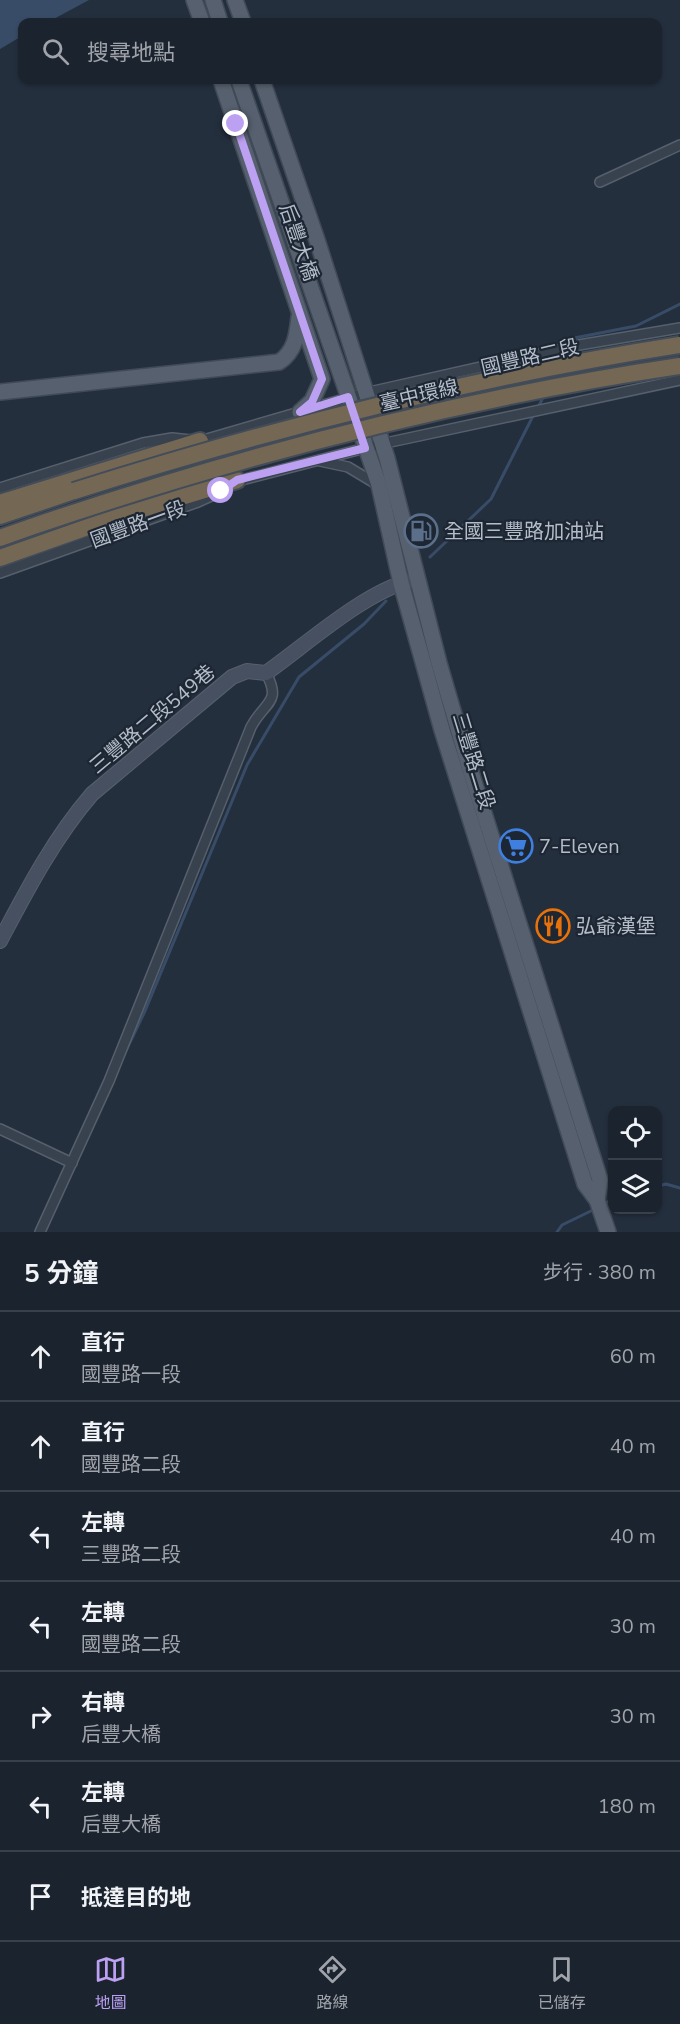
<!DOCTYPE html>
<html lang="zh-TW">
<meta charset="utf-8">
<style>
body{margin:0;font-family:"Nunito Sans","Noto Sans TC",sans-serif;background:#242b36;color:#f1f3f6}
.controls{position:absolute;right:18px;bottom:18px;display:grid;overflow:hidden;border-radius:12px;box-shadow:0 2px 4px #0004}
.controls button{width:54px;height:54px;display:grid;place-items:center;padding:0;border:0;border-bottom:2px solid #39404a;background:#1b232e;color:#f1f3f6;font:30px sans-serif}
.stop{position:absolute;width:18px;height:18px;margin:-14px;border:4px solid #bca0f2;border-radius:50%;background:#fff}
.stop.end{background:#bca0f2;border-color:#fff;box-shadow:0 2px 6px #0008}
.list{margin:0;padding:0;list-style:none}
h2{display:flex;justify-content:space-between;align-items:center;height:78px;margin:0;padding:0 24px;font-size:26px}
h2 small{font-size:20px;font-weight:400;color:#a0a4aa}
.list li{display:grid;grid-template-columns:39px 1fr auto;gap:18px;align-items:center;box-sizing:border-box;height:90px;padding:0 24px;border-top:2px solid #39404a}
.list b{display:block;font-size:22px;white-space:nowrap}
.list p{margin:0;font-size:20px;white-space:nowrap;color:#a0a4aa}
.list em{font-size:20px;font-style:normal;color:#a0a4aa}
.icon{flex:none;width:33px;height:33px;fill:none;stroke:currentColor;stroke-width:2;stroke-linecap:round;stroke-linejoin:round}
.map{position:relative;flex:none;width:680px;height:1232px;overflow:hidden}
.search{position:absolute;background:#1b232e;box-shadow:0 2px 4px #0004;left:18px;right:18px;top:18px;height:66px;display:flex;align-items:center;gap:15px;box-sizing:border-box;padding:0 21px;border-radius:12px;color:#a0a4aa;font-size:22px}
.sheet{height:708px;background:#1b232e}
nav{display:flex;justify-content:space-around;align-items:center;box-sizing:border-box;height:84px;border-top:2px solid #39404a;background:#1b232e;font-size:16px;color:#a0a4aa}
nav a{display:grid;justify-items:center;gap:3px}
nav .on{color:#bca0f2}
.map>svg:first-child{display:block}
</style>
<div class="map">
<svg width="680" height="1232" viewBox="0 0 680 1232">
<rect width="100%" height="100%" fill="#242f3e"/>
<path fill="#394c67" d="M0,0H89L48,22H22V36L0,49Z"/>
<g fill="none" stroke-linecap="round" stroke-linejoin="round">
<g stroke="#394c67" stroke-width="3">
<path d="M561,347L564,340L636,326L680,304"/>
<path d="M538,408L544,395"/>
<path d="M430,557L491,499L534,414"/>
<path d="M123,1057L145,1011L247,765L299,677L364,624L386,601"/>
<path d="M658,1186L666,1184L680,1188"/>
<path d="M603,1204L612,1200"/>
<path d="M557,1232L562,1225L595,1209"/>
</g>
<defs>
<g id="street">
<path d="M600,182L680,145"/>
<path d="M355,420L601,367L680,356"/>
<path d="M320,461L348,467L378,485"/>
<path d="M234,482L381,444L680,380"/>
<path d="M0,488L143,443L172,438L200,441L365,393L579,345L680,328"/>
<path d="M0,573L198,502L220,492"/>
<path d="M0,1129L72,1163"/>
<path d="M40,1232L109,1081L251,727C265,701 282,703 266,673"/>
</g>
<path id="secondary" d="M0,941C27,890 54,838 92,794L232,677L247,671L266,673C307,644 364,592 412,580"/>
<g id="primary">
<path d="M194,0L202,22"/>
<path d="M213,0L220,22"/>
<path d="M235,0L243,22"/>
<path d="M221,80L322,379L312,401L300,412"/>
<path d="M239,80L379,485L401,583L442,730L585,1184L597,1200L608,1232"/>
<path d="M262,80L317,240L387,458L439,663L470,769L600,1180L597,1200"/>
<path d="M0,392L279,362C295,352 297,335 299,317"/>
</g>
<g id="highway">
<path d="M211,470L230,455L242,451L355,420"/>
<path d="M0,503L200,441"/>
<path d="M0,516L74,491"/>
<path d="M0,538L31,527"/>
<path d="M0,558L116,517L237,480"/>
</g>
</defs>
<use href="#street" stroke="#565f6c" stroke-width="12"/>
<use href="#secondary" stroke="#565f6c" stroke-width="16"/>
<use href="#primary" stroke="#414a57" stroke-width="18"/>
<use href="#highway" stroke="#434c59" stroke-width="20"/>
<use href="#street" stroke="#38414e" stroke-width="9"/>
<use href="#secondary" stroke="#465061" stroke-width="14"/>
<use href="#primary" stroke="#56606e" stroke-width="15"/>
<use href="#highway" stroke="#746855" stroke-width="16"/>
<defs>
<g id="highway-bridge">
<path d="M74,491C273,428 473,377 680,345"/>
<path d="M31,527C242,455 459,399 680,366"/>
</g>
</defs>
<use href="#highway-bridge" stroke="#434c59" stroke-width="20" stroke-linecap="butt"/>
<use href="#highway-bridge" stroke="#746855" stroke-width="16"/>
</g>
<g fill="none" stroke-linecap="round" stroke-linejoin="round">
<path stroke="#bca0f2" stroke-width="8" d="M221,491L237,480L365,448L348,397L300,412L312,402L322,379L236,124"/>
</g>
<defs>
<symbol id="fuel-ring" viewBox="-11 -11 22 22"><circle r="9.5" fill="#1d2633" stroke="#5c6f8a" stroke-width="1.5"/><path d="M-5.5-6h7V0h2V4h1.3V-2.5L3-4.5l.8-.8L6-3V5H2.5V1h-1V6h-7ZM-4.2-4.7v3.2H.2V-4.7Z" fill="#5c6f8a"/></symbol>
<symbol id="supermarket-ring" viewBox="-11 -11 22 22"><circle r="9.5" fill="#1d2633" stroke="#3f7fe0" stroke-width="1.5"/><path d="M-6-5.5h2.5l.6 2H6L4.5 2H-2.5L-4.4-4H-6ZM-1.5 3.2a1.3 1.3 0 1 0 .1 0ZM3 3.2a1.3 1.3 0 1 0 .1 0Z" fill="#3f7fe0"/></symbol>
<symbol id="restaurant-ring" viewBox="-11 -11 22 22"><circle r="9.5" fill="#1d2633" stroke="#e8710a" stroke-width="1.5"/><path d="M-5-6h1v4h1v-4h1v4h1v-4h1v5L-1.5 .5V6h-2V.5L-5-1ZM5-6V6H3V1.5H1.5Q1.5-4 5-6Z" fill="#e8710a"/></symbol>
</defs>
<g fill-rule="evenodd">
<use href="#fuel-ring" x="402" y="512" width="38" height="38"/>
<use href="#supermarket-ring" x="497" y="827" width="38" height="38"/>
<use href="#restaurant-ring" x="534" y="907" width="38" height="38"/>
</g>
<g text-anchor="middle" stroke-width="4.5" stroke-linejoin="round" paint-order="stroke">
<g font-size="20" fill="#b4bcc9" stroke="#1d2633">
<text transform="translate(299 242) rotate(71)" y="7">后豐大橋</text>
<text transform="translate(530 357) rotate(-13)" y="7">國豐路二段</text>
<text transform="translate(419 395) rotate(-13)" y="7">臺中環線</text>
<text transform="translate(138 524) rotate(-20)" y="7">國豐路一段</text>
<text transform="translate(152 719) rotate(-40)" y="7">三豐路二段549巷</text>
<text transform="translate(474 761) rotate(73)" y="7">三豐路二段</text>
</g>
<g font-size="20" fill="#b4bcc9" stroke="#1d2633" text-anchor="start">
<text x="444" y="538">全國三豐路加油站</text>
<text x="539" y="853">7-Eleven</text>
<text x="576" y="933">弘爺漢堡</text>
</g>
</g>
</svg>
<div class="controls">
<button><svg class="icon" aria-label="locate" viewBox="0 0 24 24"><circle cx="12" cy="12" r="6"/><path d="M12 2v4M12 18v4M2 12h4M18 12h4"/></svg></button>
<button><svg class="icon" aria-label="layers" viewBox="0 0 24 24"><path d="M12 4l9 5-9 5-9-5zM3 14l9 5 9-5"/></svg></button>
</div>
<div class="stop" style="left:221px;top:491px"></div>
<div class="stop end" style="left:236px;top:124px"></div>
<div class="search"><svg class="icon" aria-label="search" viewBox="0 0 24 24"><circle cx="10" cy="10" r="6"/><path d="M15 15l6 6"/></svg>搜尋地點</div>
</div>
<section class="sheet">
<h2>5 分鐘<small>步行 · 380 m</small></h2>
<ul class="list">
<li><svg class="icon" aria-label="ahead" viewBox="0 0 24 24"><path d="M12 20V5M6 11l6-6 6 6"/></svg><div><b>直行</b><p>國豐路一段</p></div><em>60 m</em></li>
<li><svg class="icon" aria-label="ahead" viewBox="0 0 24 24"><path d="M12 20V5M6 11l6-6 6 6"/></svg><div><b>直行</b><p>國豐路二段</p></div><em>40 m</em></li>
<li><svg class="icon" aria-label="left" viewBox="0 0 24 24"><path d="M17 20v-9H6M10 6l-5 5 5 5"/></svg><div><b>左轉</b><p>三豐路二段</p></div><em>40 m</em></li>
<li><svg class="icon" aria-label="left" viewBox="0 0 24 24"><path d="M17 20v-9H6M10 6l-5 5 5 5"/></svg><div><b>左轉</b><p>國豐路二段</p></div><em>30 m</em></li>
<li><svg class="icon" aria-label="right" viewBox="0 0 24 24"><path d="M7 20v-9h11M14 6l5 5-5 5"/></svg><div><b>右轉</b><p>后豐大橋</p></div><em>30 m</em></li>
<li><svg class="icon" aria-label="left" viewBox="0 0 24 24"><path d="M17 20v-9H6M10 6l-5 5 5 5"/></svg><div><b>左轉</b><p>后豐大橋</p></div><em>180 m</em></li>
<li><svg class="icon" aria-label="arrive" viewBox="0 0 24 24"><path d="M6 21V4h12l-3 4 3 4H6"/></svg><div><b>抵達目的地</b></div></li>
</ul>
</section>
<nav>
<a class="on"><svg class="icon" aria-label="map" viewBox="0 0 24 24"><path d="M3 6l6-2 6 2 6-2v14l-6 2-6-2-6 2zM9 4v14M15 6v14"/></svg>地圖</a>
<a><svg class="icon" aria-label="directions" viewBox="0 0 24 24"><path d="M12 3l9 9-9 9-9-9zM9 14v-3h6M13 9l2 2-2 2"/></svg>路線</a>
<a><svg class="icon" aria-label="saved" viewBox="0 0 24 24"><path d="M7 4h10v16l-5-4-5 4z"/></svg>已儲存</a>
</nav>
